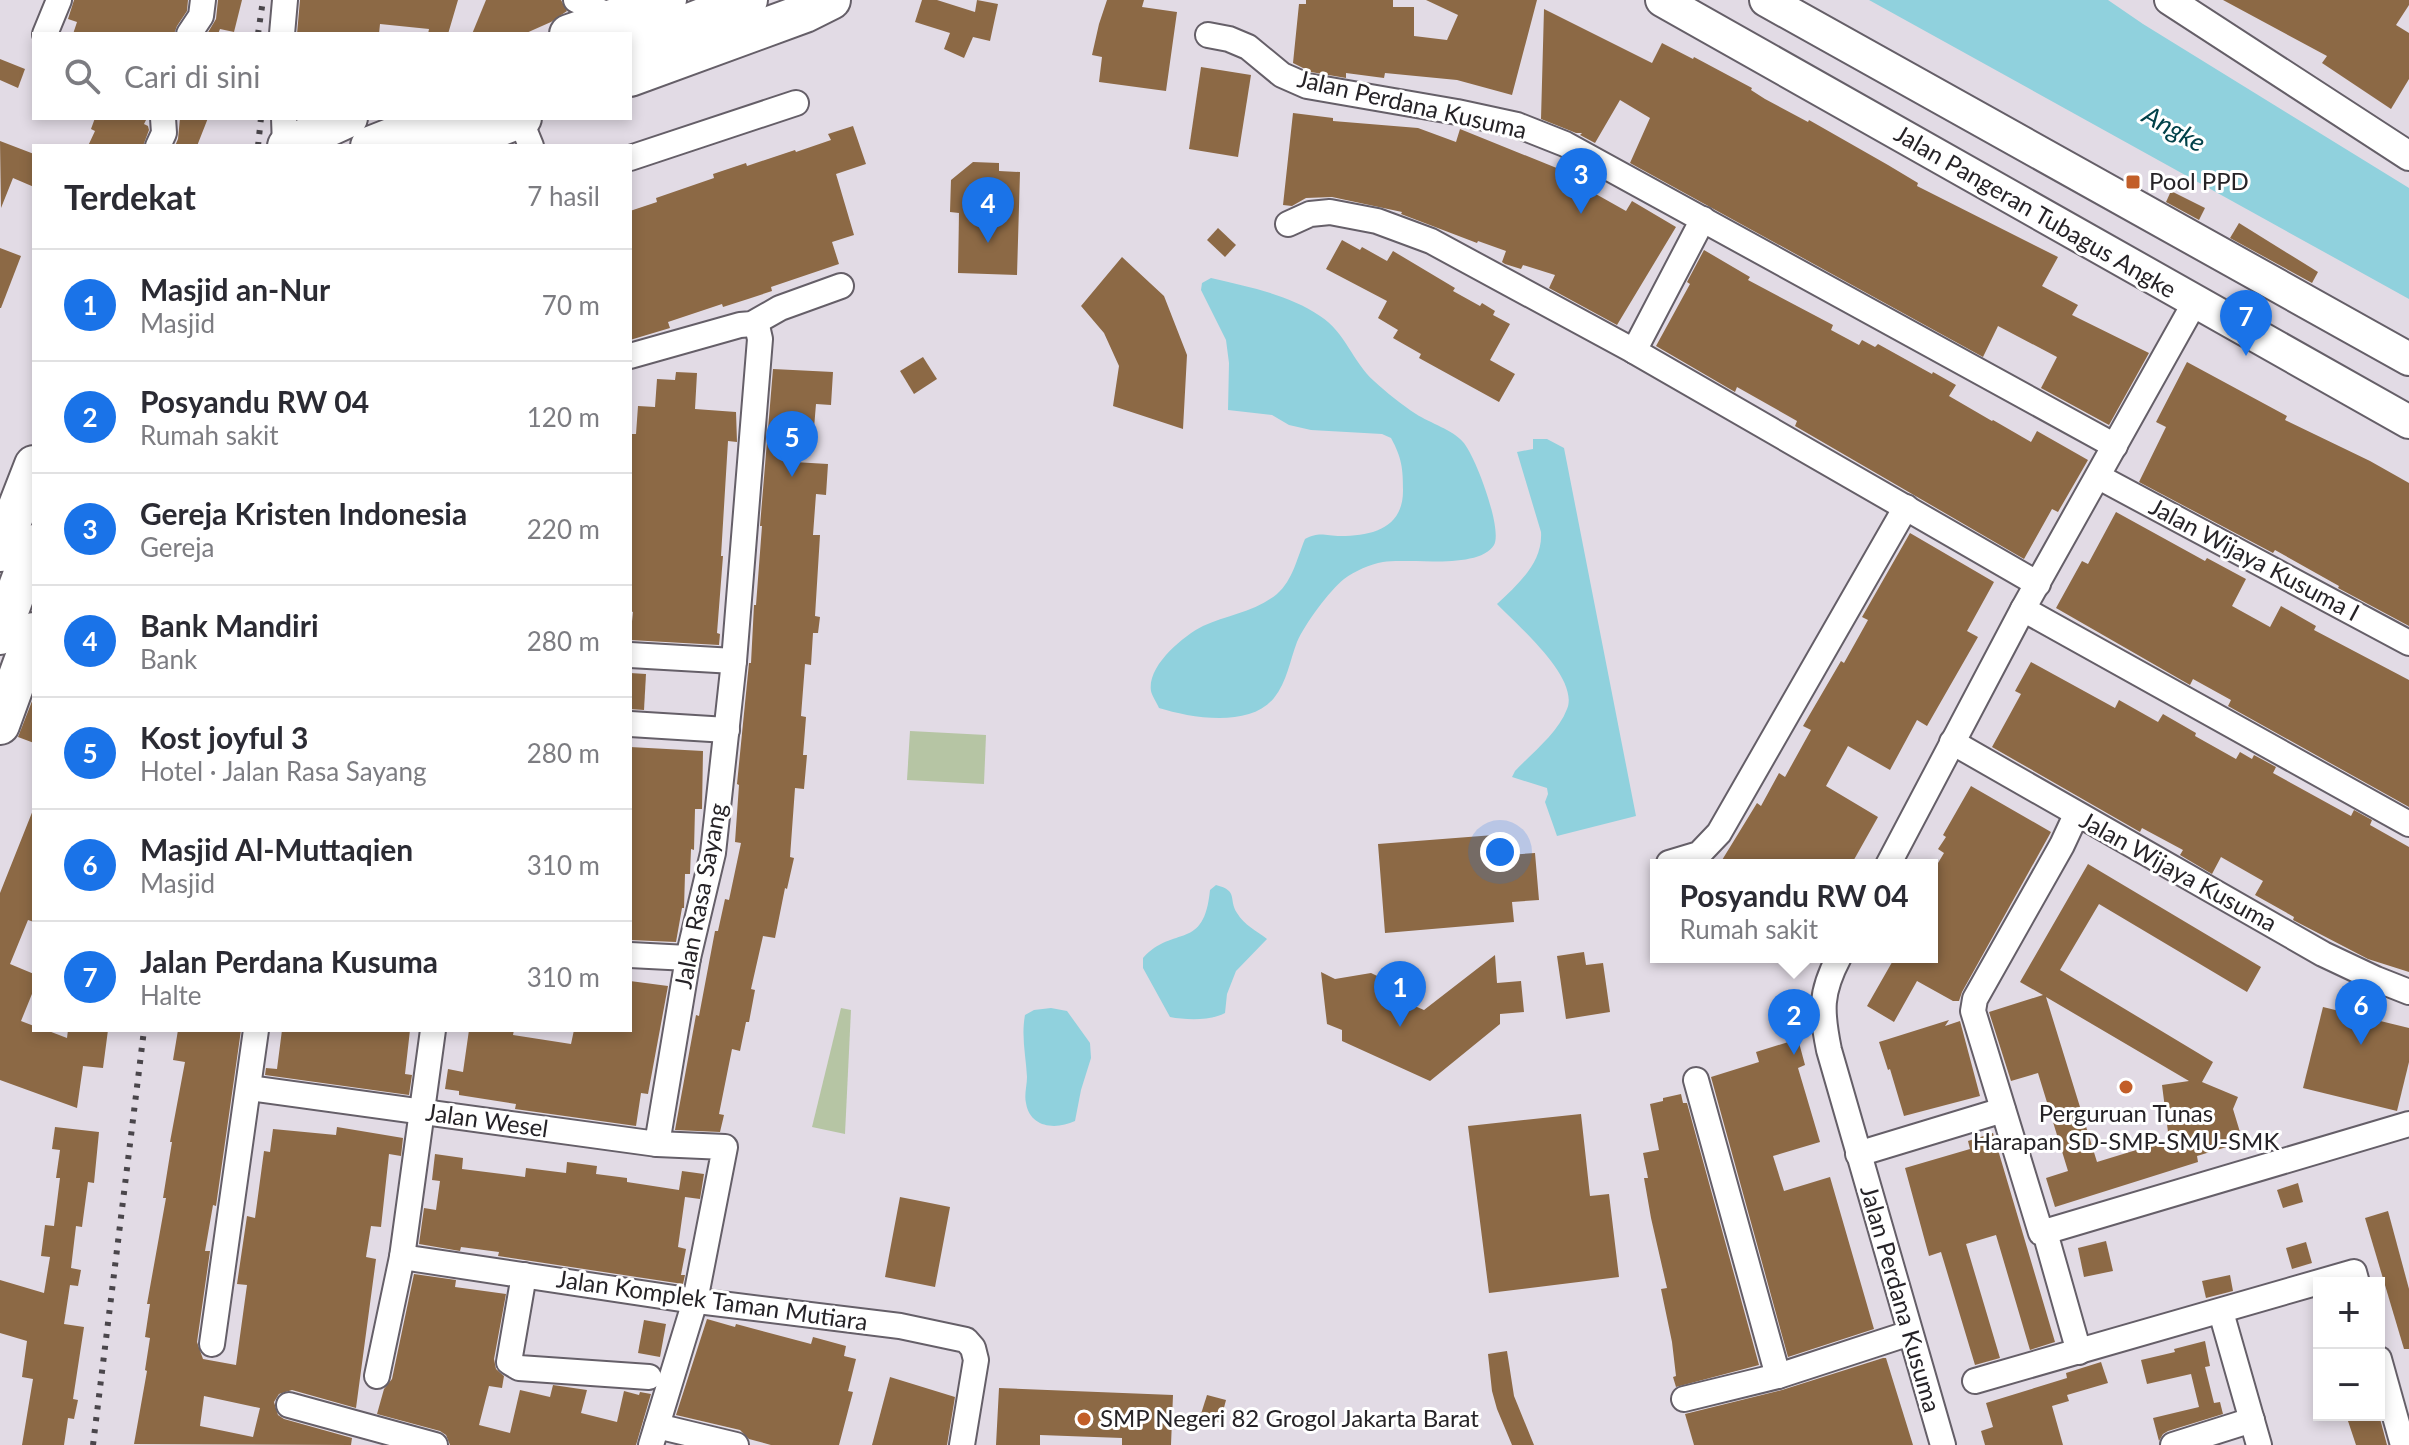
<!DOCTYPE html>
<html lang="id">
<meta charset="utf-8">
<style>
body{margin:0;font-family:Lato,sans-serif;background:#f7f7f7;color:#2b2b33}
.controls{position:absolute;right:24px;bottom:24px;display:grid;overflow:hidden;border-radius:0px;box-shadow:0 4px 12px #0003}
.controls button{width:72px;height:72px;display:grid;place-items:center;padding:0;border:0;border-bottom:2px solid #e1e1e2;background:#fff;color:#2b2b33;font:40px sans-serif}
.you{position:absolute;left:1500px;top:852px;width:28px;height:28px;margin:-20px;border:6px solid #fff;border-radius:50%;background:#1a73e8;box-shadow:0 0 0 12px #1a73e833}
.badge{display:grid;place-items:center;width:52px;height:52px;border-radius:50%;background:#1a73e8;color:#fff;font-size:26px;font-weight:700}
.pin{position:absolute;translate:-50% -66px;filter:drop-shadow(0 2px 4px #0008)}
.pin::after{content:'';position:absolute;top:42px;width:28px;height:24px;background:inherit;clip-path:polygon(0 0,100% 0,50% 100%)}
.popup{position:absolute;left:1650px;top:859px;width:288px;height:104px;box-sizing:border-box;display:grid;place-content:center;border-radius:0px;background:#fff;filter:drop-shadow(0 2px 6px #0005);font-size:26px;white-space:nowrap;color:#7c7c81}
.popup b{font-size:30px;color:#2b2b33}
.popup::after{content:'';position:absolute;left:50%;top:100%;margin-left:-16px;border:16px solid transparent;border-top-color:#fff}
.list{margin:0;padding:0;list-style:none}
h2{display:flex;justify-content:space-between;align-items:center;height:104px;margin:0;padding:0 32px;font-size:34px}
h2 small{font-size:26px;font-weight:400;color:#7c7c81}
.list li{display:grid;grid-template-columns:52px 1fr auto;gap:24px;align-items:center;box-sizing:border-box;height:112px;padding:0 32px;border-top:2px solid #e1e1e2}
.list b{display:block;font-size:30px;white-space:nowrap}
.list p{margin:0;font-size:26px;white-space:nowrap;color:#7c7c81}
.list em{font-size:26px;font-style:normal;color:#7c7c81}
.icon{flex:none;width:44px;height:44px;fill:none;stroke:currentColor;stroke-width:2;stroke-linecap:round;stroke-linejoin:round}
.map{position:relative;flex:none;width:2409px;height:1445px;overflow:hidden}
.search{position:absolute;background:#fff;box-shadow:0 4px 12px #0003;left:32px;top:32px;width:600px;height:88px;display:flex;align-items:center;gap:20px;box-sizing:border-box;padding:0 28px;border-radius:0px;color:#7c7c81;font-size:30px}
.panel{position:absolute;background:#fff;box-shadow:0 4px 12px #0003;left:32px;top:144px;width:600px;height:888px;border-radius:0px}
.map>svg:first-child{display:block}
</style>
<div class="map">
<svg width="2409" height="1445" viewBox="0 0 2409 1445">
<rect width="100%" height="100%" fill="#e2dbe5"/>
<g fill="#b6c5a4">
<path d="M910,731L986,735L984,784L907,780Z"/>
<path d="M841,1008L851,1010L845,1134L812,1127Z"/>
</g>
<g fill="#90d1dd">
<path d="M1869,0H2108L2143,24L2409,188V299Z"/>
<path d="M1211,278C1248,287 1288,294 1320,316C1346,333 1352,361 1374,381C1386,392 1402,405 1416,414C1430,423 1453,430 1463,442C1475,455 1503,529 1494,545C1479,570 1409,558 1383,562C1370,564 1355,571 1344,579C1329,591 1305,624 1297,642C1290,660 1287,682 1274,698C1250,728 1191,718 1159,708C1157,703 1152,696 1151,691C1147,666 1183,636 1203,626C1227,615 1255,612 1277,594C1293,580 1297,558 1305,539C1320,531 1325,536 1341,536C1372,536 1403,528 1403,491C1403,469 1402,458 1391,438L1382,434L1311,430L1289,425L1272,415L1228,410L1229,363L1226,340L1201,290L1202,283Z"/>
<path d="M1533,439H1547L1564,448L1636,816L1557,836L1545,802L1548,794L1547,788L1512,777L1515,771C1532,753 1558,733 1567,709C1580,678 1517,625 1497,604C1518,584 1543,563 1541,532L1517,452L1533,449Z"/>
<path d="M1216,885C1239,891 1228,899 1237,913C1244,925 1257,931 1267,939L1236,971L1227,994L1225,1013C1210,1021 1186,1020 1170,1017L1143,968V958C1174,924 1204,952 1210,890Z"/>
<path d="M1051,1008L1067,1011L1090,1043L1091,1058L1081,1090L1075,1121C1056,1130 1030,1128 1026,1103C1024,1095 1027,1085 1027,1077C1026,1056 1021,1037 1025,1015L1034,1010Z"/>
</g>
<g fill="#8c6945" fill-rule="evenodd">
<path d="M74,0H188L187,11L177,26L174,34H73L77,22L68,19Z"/>
<path d="M218,0H242L234,32L220,29L218,34H207L216,19Z"/>
<path d="M300,0H458L448,34H428L429,29L380,24L379,34H297Z"/>
<path d="M486,0H561L567,11L551,22L524,34H472Z"/>
<path d="M922,0H937L975,12L977,0L998,4L990,41L973,37L964,58L944,49L950,33L915,22Z"/>
<path d="M1107,0H1144L1142,7L1177,12L1166,91L1099,82L1102,57L1092,55L1099,24Z"/>
<path d="M1306,0H1393V7H1414V36L1447,40L1458,15L1426,0H1537L1512,95L1457,80L1385,73L1384,78L1346,73V78L1311,72L1293,63L1299,4H1306Z"/>
<path d="M2223,0H2409V5L2396,25L2409,33V79L2391,109L2322,63L2327,56Z"/>
<path d="M1544,9L1652,63L1662,43L1693,59L1694,57L1752,88L1751,90L1765,99L1808,122L1809,120L1888,165L1918,183L1917,186L2058,257L2042,286L2078,305L2072,315L2149,353L2109,425L2041,388L2057,357L1998,326L1983,357L1630,163L1650,118L1620,100L1595,143L1580,135L1582,133H1576L1541,119Z"/>
<path d="M0,59L25,69L18,88L0,80Z"/>
<path d="M1201,67L1251,75L1238,157L1189,149Z"/>
<path d="M1293,113L1333,118V121L1418,128L1456,142L1460,129L1564,171L1562,175L1626,211L1632,201L1676,227L1617,325L1549,288L1555,275L1523,265L1521,269L1505,264L1502,262L1506,251L1478,241L1477,243L1401,214L1402,212L1332,197L1306,198L1292,206L1283,205Z"/>
<path d="M95,118H147L144,124L148,126L149,130L143,146H88L95,131L91,129Z"/>
<path d="M180,118H208L197,146H175L178,139Z"/>
<path d="M853,126L866,164L836,174L854,235L832,242L839,264L771,287L772,291L748,299L723,307L722,304L668,322L670,328L630,340V211L657,202L656,198L714,178L713,174L746,163L747,166L795,150L796,152L831,140L828,134Z"/>
<path d="M0,141L34,154V187L13,178L1,208Z"/>
<path d="M973,162L999,163V171L1020,172L1017,275L958,273L959,213L950,212L951,180Z"/>
<path d="M2171,191L2205,208L2199,220L2166,202Z"/>
<path d="M2239,223L2318,272L2312,283L2230,238Z"/>
<path d="M1218,228L1236,245L1225,257L1207,240Z"/>
<path d="M1342,240L1360,250L1362,247L1387,261L1393,251L1455,288L1453,291L1480,306L1482,303L1495,311L1493,315L1510,324L1490,360L1515,374L1499,402L1419,358L1421,354L1393,338L1398,330L1378,318L1387,301L1326,269Z"/>
<path d="M0,248L21,256L1,308H0Z"/>
<path d="M1704,250L1750,277L1748,280L1833,325L1831,330L1859,345L1862,340L1875,347L1878,344L1932,374L1933,372L1956,385L1949,396L1992,421L1993,420L2031,442L2037,431L2088,460L2058,512L2052,509L2024,559L1795,426L1797,421L1737,387L1735,392L1656,346L1690,284L1687,282Z"/>
<path d="M1122,257L1164,296L1187,355L1183,429L1113,406L1119,366L1104,333L1081,306Z"/>
<path d="M923,357L937,379L914,394L900,371Z"/>
<path d="M2187,362L2287,416L2285,420L2370,461L2409,483V626L2338,588L2339,586L2275,550L2273,553L2139,482L2166,427L2156,422Z"/>
<path d="M773,369L833,372L831,405L816,404L814,428L796,427L794,462L828,464L826,495L816,494L813,535H820L815,616L820,617L818,633H813L811,665L805,664L801,716L806,717L803,755H807L804,789L795,788L790,857L794,858L787,889L785,888L775,938L763,936L751,989L755,990L749,1022H746L740,1051L732,1049L719,1114L724,1115L720,1132L675,1130L696,1015L699,1016L715,931H718L725,899L729,900L741,843L735,842L739,785L737,784L749,663H751L754,605H756L762,526H760Z"/>
<path d="M676,372L697,373L695,409L736,412L737,442L728,441L721,556H723L717,633L720,634L719,645L630,640L633,612L630,611V466L632,434H636L638,406L655,407L657,379L675,380Z"/>
<path d="M2116,512L2205,561L2207,558L2246,579L2232,606L2270,627L2281,606L2316,626L2314,630L2409,680V807L2228,706L2231,700L2193,679L2190,685L2056,608L2082,561L2088,564Z"/>
<path d="M1910,533L1994,582L1967,631L1978,637L1927,726L1917,720L1890,770L1848,746L1826,786L1878,817L1851,865H1719L1757,803L1761,806L1779,773L1785,777L1811,730L1803,726L1841,661L1844,663L1868,620L1862,617Z"/>
<path d="M2031,662L2115,708L2119,700L2158,722L2163,714L2196,733L2195,736L2236,759L2240,752L2252,759L2254,755L2276,767L2273,773L2351,816L2354,810L2372,820L2370,825L2409,847V972L2368,959L2293,920L2294,917L2255,895L2263,881L2221,857L2212,874L2180,855L2183,850L2142,828L2140,832L1992,747L2021,694L2015,691Z"/>
<path d="M630,673L646,674L644,710L630,709Z"/>
<path d="M34,696V743L18,737Z"/>
<path d="M630,747L703,751L702,809H695L694,850L691,849L690,874H685L684,908H682L676,942L630,940Z"/>
<path d="M1971,786L2051,832L1962,992L1959,1001H1953L1917,981L1894,1022L1867,1006L1895,957H1932V873L1944,853L1938,849L1946,837L1943,835Z"/>
<path d="M33,810L34,922L28,920L10,964L34,974V989L21,1021L34,1026V1030H46L67,1038L68,1030H108L103,1068L83,1066L77,1108L0,1080V893Z"/>
<path d="M1507,834L1508,855L1535,853L1539,900L1512,902L1514,922L1385,933L1378,844Z"/>
<path d="M2088,864L2261,967L2247,992L2099,904L2060,970L2213,1062L2202,1082L2238,1097L2233,1109L2243,1142L2197,1156L2198,1162L2055,1207L2046,1178L2068,1171L2038,1073L2011,1081L1989,1012L2043,995L2020,982ZM2046,997L2189,1081L2162,1085L2169,1140L2097,1162Z"/>
<path d="M1584,952L1586,965L1603,963L1610,1012L1566,1019L1557,956Z"/>
<path d="M1495,955L1497,983L1521,981L1524,1012L1500,1014V1024L1430,1081L1342,1041V1030L1327,1024L1321,972L1335,979L1371,973L1396,985V998L1424,1010Z"/>
<path d="M630,981L668,986L648,1094L641,1093L636,1126L515,1109L516,1104L459,1095V1091L445,1089L448,1069L463,1072L469,1030H514L513,1035L571,1044L574,1030H630Z"/>
<path d="M2323,1007L2409,1028V1062L2397,1111L2303,1088Z"/>
<path d="M1949,1020L1945,1026L1960,1021L1980,1096L1904,1116L1890,1069L1888,1070L1879,1042Z"/>
<path d="M178,1030H241L216,1206L213,1205L205,1251H210L197,1342L203,1359L236,1365L247,1285L237,1284L247,1216L255,1218L264,1151L270,1152L273,1129L336,1135L337,1127L403,1138L401,1156L389,1154L381,1227L371,1226L366,1257L376,1259L356,1408L292,1390L279,1394L274,1402L278,1415L284,1419L352,1438L351,1445L134,1444L147,1371L145,1370L150,1338L145,1337L150,1304H147L166,1198H163L172,1142H170L185,1062L173,1060ZM204,1396L260,1408L253,1437L200,1426Z"/>
<path d="M282,1030H410L405,1074L412,1075L409,1095L265,1075L266,1068L277,1069Z"/>
<path d="M1798,1039L1805,1065L1798,1068L1820,1142L1773,1156L1784,1191L1830,1177L1874,1329L1788,1357L1711,1077L1759,1062L1756,1052Z"/>
<path d="M1681,1094L1683,1103H1687L1759,1365L1676,1387L1673,1377L1676,1376L1672,1342L1661,1289L1667,1288L1651,1218L1644,1178H1648L1643,1153L1659,1150L1650,1104L1663,1101V1098Z"/>
<path d="M1581,1114L1590,1196L1609,1194L1619,1277L1489,1293L1468,1126Z"/>
<path d="M55,1127L99,1132L94,1183L88,1182L82,1227L76,1226L71,1268L81,1270L78,1286L70,1285L64,1324L84,1327L73,1399L78,1400L74,1419L68,1418L64,1445H22L33,1379L22,1377L27,1341L0,1333V1280L44,1293L50,1257L41,1256L45,1225L54,1226L60,1178H56L60,1150L52,1149Z"/>
<path d="M1993,1133L2055,1342L2030,1350L1996,1235L1966,1244L2000,1358L1975,1365L1941,1252L1929,1256L1905,1168L1970,1149L1968,1141Z"/>
<path d="M435,1154L463,1158L462,1169L525,1177L526,1168L566,1173L567,1162L597,1166L596,1174L627,1178V1182L679,1190L682,1171L704,1174L700,1199L685,1197L678,1247L686,1249L681,1275H685L683,1284L498,1256L499,1252L461,1247L460,1251L419,1244L424,1208L436,1210L440,1181L432,1180Z"/>
<path d="M2298,1183L2303,1202L2283,1208L2277,1190Z"/>
<path d="M900,1197L950,1207L935,1287L885,1277Z"/>
<path d="M2388,1211L2409,1289V1349H2404L2365,1218Z"/>
<path d="M2106,1241L2113,1271L2084,1277L2078,1248Z"/>
<path d="M2306,1242L2312,1263L2292,1269L2286,1248Z"/>
<path d="M414,1274L456,1280L455,1287L506,1294L494,1359L496,1369L504,1376L502,1388L489,1386L479,1425L510,1433L520,1390L550,1397L553,1385L587,1390L581,1413L617,1422L624,1391L639,1395L640,1392L651,1394L636,1445H450L446,1435L440,1431L377,1414L384,1389L392,1379Z"/>
<path d="M2230,1275L2233,1291L2206,1298L2202,1281Z"/>
<path d="M707,1319L735,1327L736,1324L811,1344L813,1337L846,1346L844,1356L856,1359L848,1391L853,1392L839,1445H771L749,1439L740,1430L676,1415Z"/>
<path d="M644,1320L666,1324L660,1357L638,1353Z"/>
<path d="M2205,1341L2210,1366L2205,1367L2214,1403L2220,1402L2223,1414L2168,1431L2163,1434L2159,1441L2153,1418L2199,1407L2191,1374L2147,1384L2141,1360L2175,1352L2174,1349Z"/>
<path d="M1507,1351L1514,1396L1534,1445H1512L1497,1409L1492,1391L1488,1354Z"/>
<path d="M1883,1358H1886L1913,1445H1694L1685,1414L1782,1390Z"/>
<path d="M2101,1362L2108,1383L2067,1395L2069,1401L2052,1406L2063,1445H1985L1981,1431L1993,1427L1986,1403L2067,1378L2066,1373Z"/>
<path d="M890,1377L955,1397L947,1445H872Z"/>
<path d="M999,1388L1173,1395L1171,1445H1122V1438L1040,1435V1445H996Z"/>
<path d="M1207,1395L1226,1400L1220,1423L1200,1417Z"/>
<path d="M2346,1415H2379L2387,1445H2356Z"/>
</g>
<g fill="none" stroke-linecap="round" stroke-linejoin="round">
<defs>
<g id="minor">
<path d="M576,0L614,18"/>
<path d="M45,34L59,0"/>
<path d="M189,34L201,16L203,0"/>
<path d="M282,34L285,0"/>
<path d="M1208,35L1229,39L1248,47L1282,75L1307,86L1457,112L1517,125L1565,144L2115,446"/>
<path d="M284,118L285,146"/>
<path d="M520,119L531,146"/>
<path d="M158,146L164,133L163,118"/>
<path d="M630,158L796,103"/>
<path d="M1288,224L1310,214L1330,212L1377,221L1431,241L1634,351L2038,584"/>
<path d="M1634,351L1703,219"/>
<path d="M630,356L740,325L752,324L780,308L841,286"/>
<path d="M2099,477L2409,643"/>
<path d="M2023,609L2409,824"/>
<path d="M630,655L734,661"/>
<path d="M630,724L727,730"/>
<path d="M1952,742L2323,954L2376,979L2409,992"/>
<path d="M2076,815L2062,845L1975,999L1973,1011L2041,1233L2409,1124"/>
<path d="M1669,863L1699,854L1719,833L1906,507"/>
<path d="M1888,865L2023,609L2195,302"/>
<path d="M630,955L688,958"/>
<path d="M1839,957C1820,993 1821,1011 1829,1050L1943,1445"/>
<path d="M1696,1080L1778,1376"/>
<path d="M249,1088L657,1144L725,1147L695,1301L651,1445"/>
<path d="M657,1144L688,958L713,853L734,661L760,339L757,326L752,324"/>
<path d="M1858,1154L2003,1110"/>
<path d="M2048,1243L2079,1352"/>
<path d="M402,1257L681,1299L900,1326L966,1340L973,1348L976,1360L962,1445"/>
<path d="M524,1275L509,1362L519,1368L649,1377"/>
<path d="M2221,1312L2259,1445"/>
<path d="M212,1344L256,1030"/>
<path d="M2379,1359L2403,1445"/>
<path d="M377,1376L402,1257L433,1030"/>
<path d="M1975,1381L2354,1272L2357,1283"/>
<path d="M1684,1399L1778,1376L1910,1333"/>
<path d="M289,1405L435,1445"/>
<path d="M657,1426L736,1445"/>
<path d="M2173,1445L2252,1420"/>
</g>
<path id="tertiary" d="M2169,0L2409,156"/>
<g id="secondary">
<path d="M1662,0L2409,422"/>
<path d="M1766,0L2409,359"/>
</g>
<g id="trunk">
<path d="M569,34L667,0"/>
<path d="M630,46L748,0"/>
<path d="M630,77L805,13L831,0"/>
<path d="M457,143L522,118"/>
<path d="M287,146L348,118"/>
<path d="M370,146L431,122"/>
<path d="M408,146L480,118"/>
<path d="M0,552L34,465"/>
<path d="M0,635L34,544"/>
<path d="M0,725L34,632"/>
</g>
</defs>
<use href="#minor" stroke="#655f68" stroke-width="28"/>
<use href="#tertiary" stroke="#655f68" stroke-width="32"/>
<use href="#secondary" stroke="#655f68" stroke-width="36"/>
<use href="#trunk" stroke="#655f68" stroke-width="42"/>
<use href="#minor" stroke="#fff" stroke-width="24"/>
<use href="#tertiary" stroke="#fff" stroke-width="28"/>
<use href="#secondary" stroke="#fff" stroke-width="32"/>
<use href="#trunk" stroke="#fff" stroke-width="38"/>
<g stroke="#4a464b" stroke-width="6" stroke-dasharray="4 8" stroke-linecap="butt">
<path d="M258,34L263,0"/>
<path d="M258,146L261,118"/>
<path d="M93,1445L144,1030"/>
</g>
</g>
<g fill="#c25e28" stroke="#fff" stroke-width="3">
<rect x="2125" y="174" width="16" height="16" rx="4"/>
<circle cx="2126" cy="1087" r="8"/>
<circle cx="1084" cy="1419" r="8"/>
</g>
<g text-anchor="middle" stroke-width="6" stroke-linejoin="round" paint-order="stroke">
<g font-size="24" fill="#262327" stroke="#fff">
<text transform="translate(1412 105) rotate(13)" y="8">Jalan Perdana Kusuma</text>
<text transform="translate(2035 212) rotate(30)" y="8">Jalan Pangeran Tubagus Angke</text>
<text transform="translate(2254 560) rotate(28)" y="8">Jalan Wijaya Kusuma I</text>
<text transform="translate(2178 872) rotate(29)" y="8">Jalan Wijaya Kusuma</text>
<text transform="translate(701 896) rotate(-79)" y="8">Jalan Rasa Sayang</text>
<text transform="translate(487 1121) rotate(8)" y="8">Jalan Wesel</text>
<text transform="translate(1900 1299) rotate(74)" y="8">Jalan Perdana Kusuma</text>
<text transform="translate(712 1301) rotate(8)" y="8">Jalan Komplek Taman Mutiara</text>
</g>
<g font-size="24" fill="#262327" stroke="#fff" text-anchor="start">
<text x="2149" y="190">Pool PPD</text>
<text x="2126" y="1122" text-anchor="middle">Perguruan Tunas<tspan x="2126" dy="28">Harapan SD-SMP-SMU-SMK</tspan></text>
<text x="1100" y="1427">SMP Negeri 82 Grogol Jakarta Barat</text>
</g>
<g font-size="26" font-style="italic" fill="#014149" stroke="#fff">
<text transform="translate(2174 129) rotate(29)" y="9">Angke</text>
</g>
</g>
</svg>
<div class="controls">
<button>+</button>
<button>−</button>
</div>
<div class="you"></div>
<div class="pin badge" style="left:1400px;top:1027px">1</div>
<div class="pin badge" style="left:1794px;top:1055px">2</div>
<div class="popup"><b>Posyandu RW 04</b>Rumah sakit</div>
<div class="pin badge" style="left:1581px;top:214px">3</div>
<div class="pin badge" style="left:988px;top:243px">4</div>
<div class="pin badge" style="left:792px;top:477px">5</div>
<div class="pin badge" style="left:2361px;top:1045px">6</div>
<div class="pin badge" style="left:2246px;top:356px">7</div>
<div class="search"><svg class="icon" aria-label="search" viewBox="0 0 24 24"><circle cx="10" cy="10" r="6"/><path d="M15 15l6 6"/></svg>Cari di sini</div>
<section class="panel">
<h2>Terdekat<small>7 hasil</small></h2>
<ul class="list">
<li><span class="badge">1</span><div><b>Masjid an-Nur</b><p>Masjid</p></div><em>70 m</em></li>
<li><span class="badge">2</span><div><b>Posyandu RW 04</b><p>Rumah sakit</p></div><em>120 m</em></li>
<li><span class="badge">3</span><div><b>Gereja Kristen Indonesia</b><p>Gereja</p></div><em>220 m</em></li>
<li><span class="badge">4</span><div><b>Bank Mandiri</b><p>Bank</p></div><em>280 m</em></li>
<li><span class="badge">5</span><div><b>Kost joyful 3</b><p>Hotel · Jalan Rasa Sayang</p></div><em>280 m</em></li>
<li><span class="badge">6</span><div><b>Masjid Al-Muttaqien</b><p>Masjid</p></div><em>310 m</em></li>
<li><span class="badge">7</span><div><b>Jalan Perdana Kusuma</b><p>Halte</p></div><em>310 m</em></li>
</ul>
</section>
</div>
